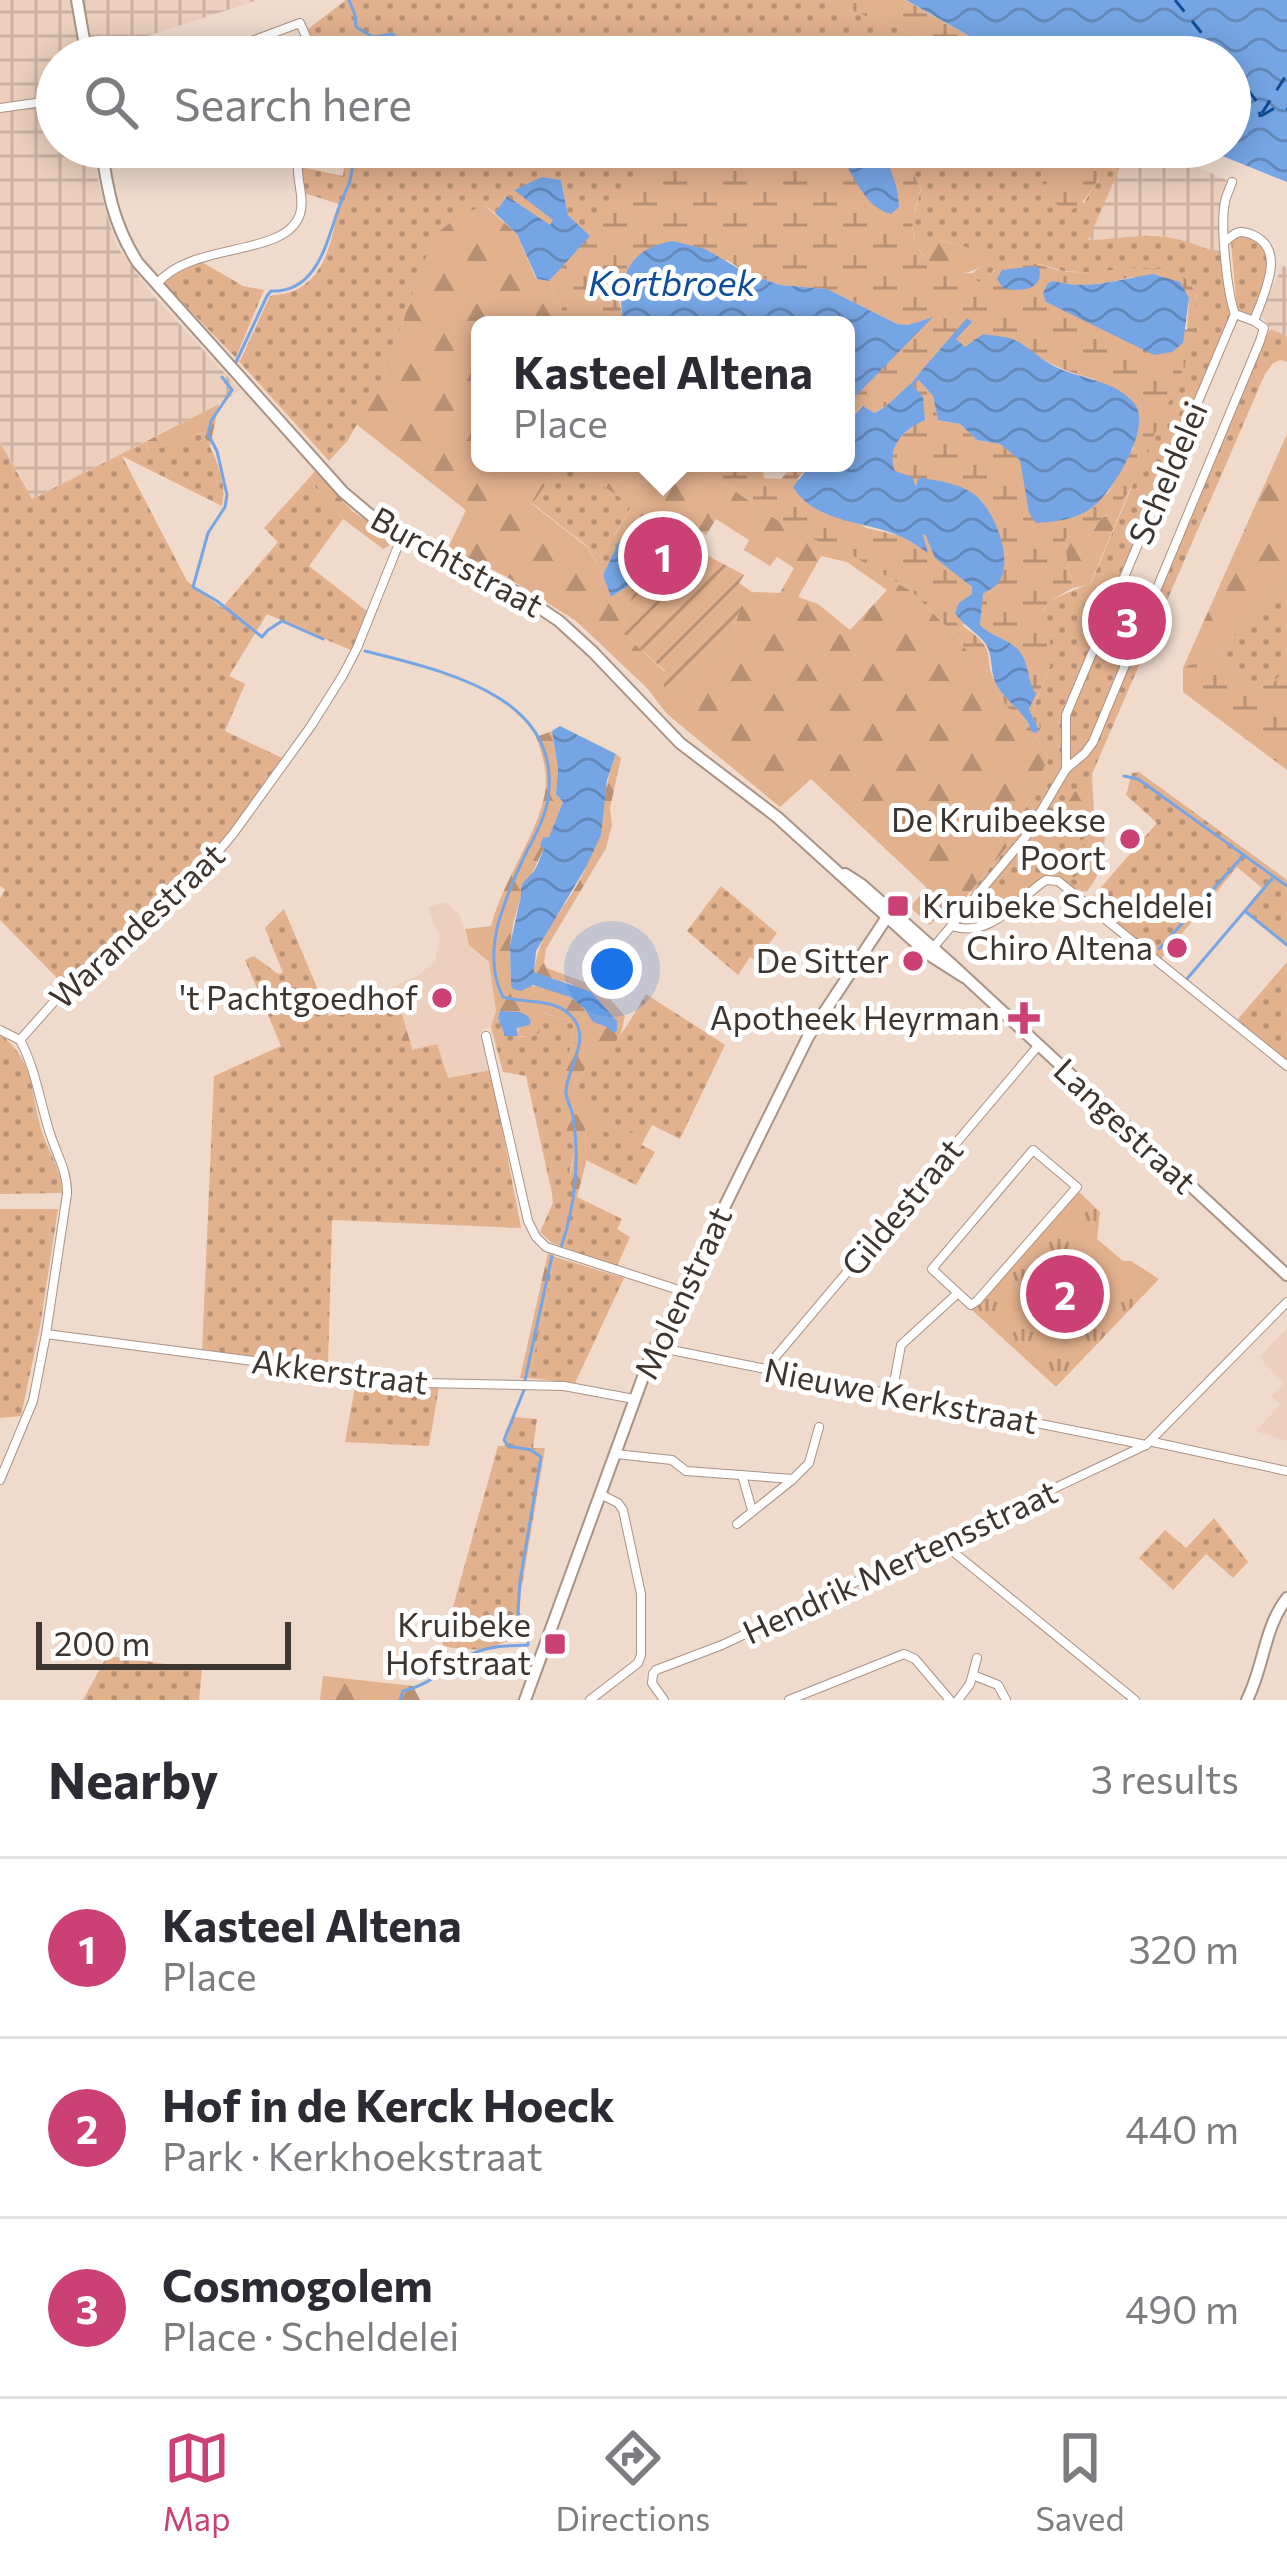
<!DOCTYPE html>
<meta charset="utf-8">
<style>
body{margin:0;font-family:Commissioner,sans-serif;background:#f2f2f3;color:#2b2b33}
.scale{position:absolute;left:36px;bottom:30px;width:255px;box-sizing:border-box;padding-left:12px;border:6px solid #3d352f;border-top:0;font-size:33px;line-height:42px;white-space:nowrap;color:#3d352f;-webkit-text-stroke:9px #fff;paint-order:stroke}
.you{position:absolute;left:612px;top:969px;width:42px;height:42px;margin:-30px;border:9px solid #fff;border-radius:50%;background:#1a73e8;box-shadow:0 0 0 18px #1a73e833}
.badge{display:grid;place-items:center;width:78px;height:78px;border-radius:50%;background:#cc4175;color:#fff;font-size:39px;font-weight:700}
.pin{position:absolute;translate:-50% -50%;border:6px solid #fff;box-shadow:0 3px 12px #0006}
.popup{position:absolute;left:471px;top:316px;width:384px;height:156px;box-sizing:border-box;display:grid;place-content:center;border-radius:18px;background:#fff;filter:drop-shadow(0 3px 9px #0005);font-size:39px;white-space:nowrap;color:#7c7c81}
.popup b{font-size:45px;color:#2b2b33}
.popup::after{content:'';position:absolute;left:50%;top:100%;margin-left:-24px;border:24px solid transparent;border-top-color:#fff}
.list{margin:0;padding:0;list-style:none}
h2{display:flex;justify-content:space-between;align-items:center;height:156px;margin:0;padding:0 48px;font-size:51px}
h2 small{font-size:39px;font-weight:400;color:#7c7c81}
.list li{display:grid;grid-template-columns:78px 1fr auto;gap:36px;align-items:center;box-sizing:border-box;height:180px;padding:0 48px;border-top:3px solid #e1e1e2}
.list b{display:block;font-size:45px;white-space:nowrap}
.list p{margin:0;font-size:39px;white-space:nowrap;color:#7c7c81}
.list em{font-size:39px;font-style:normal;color:#7c7c81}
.icon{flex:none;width:66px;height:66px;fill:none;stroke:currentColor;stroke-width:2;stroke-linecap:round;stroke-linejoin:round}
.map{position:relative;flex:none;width:1287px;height:1700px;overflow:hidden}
.search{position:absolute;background:#fff;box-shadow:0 6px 30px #0003;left:36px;right:36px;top:36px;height:132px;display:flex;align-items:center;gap:30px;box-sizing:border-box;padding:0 42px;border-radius:66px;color:#7c7c81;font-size:45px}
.sheet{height:696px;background:#fff}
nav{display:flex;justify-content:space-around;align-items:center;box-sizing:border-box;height:168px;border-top:3px solid #e1e1e2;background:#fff;font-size:33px;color:#7c7c81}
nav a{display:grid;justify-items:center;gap:6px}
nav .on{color:#cc4175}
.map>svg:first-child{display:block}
</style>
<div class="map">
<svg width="1287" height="1700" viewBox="0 0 1287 1700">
<defs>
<pattern id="industrial-grid" width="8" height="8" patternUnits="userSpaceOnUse" patternTransform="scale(3)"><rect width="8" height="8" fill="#eccfbc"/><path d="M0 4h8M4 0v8" fill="none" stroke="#cbb2a2"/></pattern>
<pattern id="grass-dots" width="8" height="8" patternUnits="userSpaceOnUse" patternTransform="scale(3)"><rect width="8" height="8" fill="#e2b18e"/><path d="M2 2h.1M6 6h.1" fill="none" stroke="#b89174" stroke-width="1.8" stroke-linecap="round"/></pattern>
<pattern id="forest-firs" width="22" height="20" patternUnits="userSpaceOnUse" patternTransform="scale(3)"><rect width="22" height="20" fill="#e2b18e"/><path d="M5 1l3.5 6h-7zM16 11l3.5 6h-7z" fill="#b89174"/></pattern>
<pattern id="wetland-marsh" width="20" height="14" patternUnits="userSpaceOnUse" patternTransform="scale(3)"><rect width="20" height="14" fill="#e2b18e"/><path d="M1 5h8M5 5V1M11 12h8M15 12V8" fill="none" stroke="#b89174"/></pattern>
<pattern id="park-tufts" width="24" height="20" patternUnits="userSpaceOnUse" patternTransform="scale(3)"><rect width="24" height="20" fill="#e2b18e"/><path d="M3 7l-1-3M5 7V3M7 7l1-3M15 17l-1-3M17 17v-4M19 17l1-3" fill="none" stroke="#b89174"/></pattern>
<pattern id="garden-furrows" width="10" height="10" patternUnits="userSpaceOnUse" patternTransform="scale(3)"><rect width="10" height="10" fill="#e2b18e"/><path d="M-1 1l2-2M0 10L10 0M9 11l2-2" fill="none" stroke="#b89174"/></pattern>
<pattern id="water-waves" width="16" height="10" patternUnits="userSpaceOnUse" patternTransform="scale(3)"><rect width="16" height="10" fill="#76a5e5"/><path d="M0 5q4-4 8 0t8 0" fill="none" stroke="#6287ba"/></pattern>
</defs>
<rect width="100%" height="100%" fill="#efdacb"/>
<g fill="#eccfbc">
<path d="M446,902L459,914L469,945L489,962L496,1011L491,1027L481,1029L491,1070L448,1079L412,1050L392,987L419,975L435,961L440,938L428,907Z"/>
<path d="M1287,1328V1441L1256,1431L1280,1405L1271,1396L1284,1383L1259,1357Z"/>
</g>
<g fill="url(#industrial-grid)">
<path d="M0,0H258L83,57H57V147H93L100,191L116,245L150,292L240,390L219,404L32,499L0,441Z"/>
<path d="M1129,147H1153L1229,181L1219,220L1222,254L1174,238L1154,235L1087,240Z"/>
<path d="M1282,266L1287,267V336L1271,329L1261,315Z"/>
</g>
<g fill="url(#grass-dots)">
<path d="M346,0H825L971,57H320L308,29Z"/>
<path d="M306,147H666L590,236L568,215L561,180L542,177L515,190L554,220L549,226L507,196L495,213L484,205L421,268L385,375L348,440L329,461L236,358L163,282L170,274L200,261L243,286L264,290L236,357L240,361L270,296C276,294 282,295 288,293C326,282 333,236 339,204L304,193L301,167L343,176L345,159Z"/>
<path d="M900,147H1054L1041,179L1084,203L1098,180L1111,147H1129L1088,240C1111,240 1133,235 1156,236C1179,237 1201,247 1222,254L1230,317L1117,586L1155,601L1265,337L1271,329L1287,336V362L1281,360L1273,363L1265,374L1092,774L1094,814L1076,835L1086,845L1064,868L1087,891L1076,892C1066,884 1056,874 1043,877L999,915L971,891L1007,847L1048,759L1037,737L1041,731L1033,709L1050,665L1042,613L1051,600L1091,583L1186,359L1193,331L1196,296L1153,267L1097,273L1063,271L1039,264L993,271L987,279L977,282L973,273L983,264L979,250C956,247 938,234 915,243L912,222L921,189Z"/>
<path d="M1244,233L1263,243L1272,261L1252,315L1237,309L1231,243L1236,236Z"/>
<path d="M203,432C214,456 228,480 222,506L122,456L187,581L222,608L278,542L264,528L310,477L343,519L309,566L368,612L353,651L267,614L229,676L245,684L225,731L282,758L231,830L203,865L64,985L0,920V899L5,889L0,886V442L32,499L145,442L149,451Z"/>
<path d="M561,463H568L632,505L614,536L619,541L603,575L588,547L532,503Z"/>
<path d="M1287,579V668L1274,682L1254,689L1236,675L1221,651Z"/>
<path d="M1139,772L1287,880V945L1244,910L1262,888L1237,867L1161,959L1090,900L1157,823L1126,795L1132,773Z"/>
<path d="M721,886L777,933L756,961L750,957L738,975L687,931Z"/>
<path d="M284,909L329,1016L356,1004V1014L393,1007L404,1046L411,1045L412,1050L437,1044L448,1078L491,1070L521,1228L332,1220L328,1367L202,1352L214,1076L281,1046L245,960L254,956L278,974L283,973L265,928Z"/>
<path d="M1287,962V1060L1237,1020Z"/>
<path d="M646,994L725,1045L680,1139L652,1125L644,1140L574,1102L571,1091C581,1067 601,1058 618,1038C628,1025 637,1009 646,994Z"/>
<path d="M496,1011H500L498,1018L505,1035L524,1037L542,1013L569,1020L574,1026L564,1083L563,1107L575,1150L570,1170L573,1189H579L577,1197L622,1219L617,1229L630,1237L617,1266L552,1243L540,1232L553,1203L552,1193L526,1076L503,1072L491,1027Z"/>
<path d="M0,1034C36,1063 30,1090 41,1129C48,1152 62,1169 62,1193L0,1194Z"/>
<path d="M585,1121L639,1148L642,1145L655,1152L636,1185L586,1160Z"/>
<path d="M0,1209H58L40,1327L21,1416L0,1418Z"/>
<path d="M555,1257L624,1278L575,1383L529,1378Z"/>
<path d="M356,1382L439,1387L429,1446L345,1442Z"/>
<path d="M514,1417L537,1419L533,1448H545L519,1603L520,1618L529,1629C492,1650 484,1653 442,1646L498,1446H504Z"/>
<path d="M1214,1518L1248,1562L1233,1578L1206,1554L1173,1590L1139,1558L1165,1530L1186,1548Z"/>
<path d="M107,1656L202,1669L199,1700H83Z"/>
</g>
<g fill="url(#forest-firs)" fill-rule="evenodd">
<path d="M484,205L517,234L536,279L549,281L569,325H480V463H561L532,504L588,548L603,575L611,597C645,575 646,576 683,589L680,594L663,595L636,590L627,610L623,633L665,672L669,695L697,668L722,651L732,636L740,608L752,592L780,593L794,568L777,557L770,566L744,550L749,540L716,519L706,535L685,521L687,528L682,540C663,541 643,530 623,545L614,537L632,505L568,463H694L792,530L853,556L911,591L957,637L1008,708L1027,721L1026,734L1037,737L1048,759L1007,847L955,910L946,907L930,925L910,907L927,888L811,779L780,807L667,714L647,688L576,621L507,577L448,548L466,510L356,424L385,375L421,268L437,233L459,216ZM821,556L847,562L887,590L850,630L818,604L798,597Z"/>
<path d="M924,239C944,239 959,247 979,250L984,264C959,284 928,269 915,243Z"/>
<path d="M219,404L210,446L202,432L150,452L145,442Z"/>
<path d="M1287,434V579L1221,651L1183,668Z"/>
<path d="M315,471L352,511L388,535L390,545L383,549L343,519L310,477Z"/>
<path d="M1130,489L1090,584L1073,588L1067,562L1065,539L1106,516Z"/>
<path d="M552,731L558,768L556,793L563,802L549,838L543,839L541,844L544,848L521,896L513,924L510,945L511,986C533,984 559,988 577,1002C589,1012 591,1023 607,1026L572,984L534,973C538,928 573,903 587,864C600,828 603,790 616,754L621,758L610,808L612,825L606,848L546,949L544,962L547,968L600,988L625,1016C623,1023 623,1030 619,1036C606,1060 584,1060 571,1091L575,1102L644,1140L640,1149L585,1121L586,1163L579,1189H573L569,1181L575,1150C561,1128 573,1116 550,1096L552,1084L564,1082L574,1026L569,1020L543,1013L539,1033L532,1037L518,1036L520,1012L496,1011L489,962L469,945L465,929L491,926C503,880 537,836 545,793C548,774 543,755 536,737Z"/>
<path d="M1090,782C1095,800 1089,815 1077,829L1061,813L1076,790Z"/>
<path d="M1052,835L1059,838C1061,852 1056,858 1046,868H1034L1028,853L1035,842Z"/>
<path d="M1021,874L1026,876L1030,883L1005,909L997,911L984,899L1008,885Z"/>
<path d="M396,994L411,1045L404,1047L393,1007L387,1008V1015L382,1018L377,1015L369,1019L355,1014L357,1011Z"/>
<path d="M548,1253L555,1257L529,1378H520Z"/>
<path d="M323,1676L413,1686L420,1700H320Z"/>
</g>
<g fill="url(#wetland-marsh)" fill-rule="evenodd">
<path d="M825,0H905L1006,57H971Z"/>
<path d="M666,147H835L847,163L886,159L875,147H900L921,189C918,199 914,210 913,220C909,256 939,276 973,273L977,282C990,278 995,267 1008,263C1026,258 1045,268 1062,271C1097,278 1164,253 1188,281C1216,314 1168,403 1153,438C1145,454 1140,474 1130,489C1115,513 1091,527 1065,539L1067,562L1073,588L1051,600L1042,612L1050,636V665L1033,708L1041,731L1037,737L1026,734L1027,721L1008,708L957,637L911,591L853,556L792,530L694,463H762L764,478L781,479L795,463H812L797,479L866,528L901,536L927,552L923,534L925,533L936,558L972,587V594L963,626C1002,653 980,655 997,686C1006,702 1023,709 1029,726H1037L1029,709L1030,678L1003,639L988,633L980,625L982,599L917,487L895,471L891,459L897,440L915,424L911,383L885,407L873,413L862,406L846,424V406L930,318L908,325L897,324L827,289L780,285L749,274L727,260L619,300L624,325H569L549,281ZM1132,277L1189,298L1187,330L1093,324L1046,302L1054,281C1082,289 1104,283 1132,277ZM968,319L955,339L965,348L1016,340C1040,361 1064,371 1094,379L1134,447L1107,494L1025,484L1021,460L1000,444L977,440L960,424L938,420L933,396L916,377Z"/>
<path d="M1054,147H1111C1102,171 1094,196 1072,210C1052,206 1048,197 1041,179Z"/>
<path d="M1221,651L1236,675L1254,689L1274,682L1287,668V770L1183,692V668Z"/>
</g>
<path fill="url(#park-tufts)" d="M1078,1191L1100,1212L1097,1239L1123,1261H1131L1159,1279L1056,1387L972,1310Z"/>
<g fill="url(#garden-furrows)">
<path d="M701,552L744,575L739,583L752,592L740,608L732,636L722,651L697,668L668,696L663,683L665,671L623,633L627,610L635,590L648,587L655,594H680Z"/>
<path d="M1094,814L1106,818C1104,845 1105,871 1087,891L1064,868L1085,845L1076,835Z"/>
</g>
<g fill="url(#water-waves)">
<path d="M906,0H1287V182L1200,147H1230V57H1006Z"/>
<path d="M835,147H875C891,165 898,184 899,207L891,214C862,207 852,169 835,147Z"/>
<path d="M542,177L561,180L568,215L590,236L549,281L537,279L517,234L495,213L507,196L550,225L553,220L514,190Z"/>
<path d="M673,241L705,249L748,274L780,285L827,289L897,324L908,325L933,317L846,406V325H624C615,283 626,248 673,241Z"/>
<path d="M1034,266L1039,268C1044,291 1020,292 1003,288L997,279L1002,270Z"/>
<path d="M1153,274L1180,282L1189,298L1183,343L1172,352L1154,355L1046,302L1043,293L1048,283L1054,281C1088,291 1119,279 1153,274Z"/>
<path d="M967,318L972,322L956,339L965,347L983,334C994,336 1009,336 1019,342C1033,351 1043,361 1058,368C1082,379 1116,381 1134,403C1154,426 1111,495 1090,509C1074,520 1054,522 1036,523L1029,513L1020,460L1000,444L977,440L960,424L938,420L933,396L916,377Z"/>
<path d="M911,383L923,397L925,420C904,429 886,447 895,471L912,477L916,487L918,479L921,478C939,481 960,483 975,495C995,511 1014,560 999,582C996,587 987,591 983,594L980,625C990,636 1004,637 1015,647C1030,659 1026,679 1036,694L1029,709L1037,726V733L1032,732C1025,711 1008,704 997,686C990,674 993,660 988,648C983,636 963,626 955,613L959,603L972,594V587L935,558L925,534L923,535L928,553C920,548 912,542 904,538C868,520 817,525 793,487L812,463H846V424L863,406L874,413L885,407Z"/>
<path d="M643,518L662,523L668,536L674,541L661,538L647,563L641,565L642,569L648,568L660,576L659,580C640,576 626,587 611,597L603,575L619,541L623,544L631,538L633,528Z"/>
<path d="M560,726L616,754L607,780L601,835L586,867L536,951L534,972L591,992L617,1021V1031L613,1033L607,1027L593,1022L584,1008L570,997L533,985L521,991L513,989L511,986L510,945L521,896C520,881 527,880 534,871C538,865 541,855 544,849L540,845L543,838L549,837L563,802L556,794L558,768L552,731Z"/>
<path d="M500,1011L520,1012L528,1016L531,1022L529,1025L517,1028L518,1036H505L498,1018Z"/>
</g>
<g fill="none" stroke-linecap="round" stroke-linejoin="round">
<g stroke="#76a5e5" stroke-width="3">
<path d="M349,0L355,15L356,27L373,37L393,34L396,38L385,57"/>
<path d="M236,362L267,296L271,291C316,293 326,245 338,210C341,201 345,193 349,184C353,172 352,159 357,147"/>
<path d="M222,377L232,390L211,421L208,434L217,451L227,495L225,507L208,533L193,587L217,601L262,637L268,630L282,621L323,639"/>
<path d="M913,384L917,379"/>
<path d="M365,651C443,671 568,696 547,804C543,823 533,839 525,855C514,878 505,900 498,924C492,949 491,974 503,997C526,1004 556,997 573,1018C591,1039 568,1067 566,1090C565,1098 572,1108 573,1117C580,1159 575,1208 561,1247"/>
<path d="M1124,776L1138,779L1287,886"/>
<path d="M1246,912L1287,945"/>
<path d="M1159,949L1242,857"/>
<path d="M1186,980L1272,879"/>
<path d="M525,1380L552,1256"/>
<path d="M400,1700L403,1691C434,1684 451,1661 479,1651C495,1645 511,1646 528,1645V1639L518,1612L520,1581L541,1457L531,1450L508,1446L504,1440L524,1390"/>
</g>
<g stroke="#0f4d99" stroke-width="3" stroke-dasharray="15 12" stroke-linecap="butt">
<path d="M1175,0L1221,57"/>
<path d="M1230,68L1259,104L1260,117"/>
<path d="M1262,113L1287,74"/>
<path d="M1261,116L1273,109H1287"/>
</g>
<defs>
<g id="minor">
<path d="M209,57L300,23L315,57"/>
<path d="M0,108L57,100"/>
<path d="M1232,182C1230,189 1226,195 1225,202C1220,224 1227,293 1235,314"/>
<path d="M1227,240C1237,231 1240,230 1253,235C1287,250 1264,293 1254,321"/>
<path d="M157,284C191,241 286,258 300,214C305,199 297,182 298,166C298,160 300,153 301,147"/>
<path d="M1066,769V715L1235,314"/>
<path d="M952,926C992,939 1017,899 1046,880L1058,881L1287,1066"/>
<path d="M933,948L1027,835L1066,769L1085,753L1093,742L1260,341L1264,328L1254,321L1235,314"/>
<path d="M0,1030L20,1040"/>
<path d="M486,1036L528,1221L536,1237L546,1247L682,1291"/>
<path d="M20,1040L59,996L197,877L233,834L311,726L343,675L357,648L402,536"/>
<path d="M46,1334L422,1383L564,1386L634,1399"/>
<path d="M656,1347L1146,1445"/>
<path d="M770,1369L772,1361L1038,1046"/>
<path d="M892,1394L901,1345L958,1293L932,1269L1033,1150L1077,1187L977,1301L971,1305L958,1293"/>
<path d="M1153,1442L1287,1471"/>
<path d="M616,1454L672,1460L686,1471L793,1479L809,1463L819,1427"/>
<path d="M742,1475L752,1510"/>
<path d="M0,1480L33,1401L46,1334L67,1194C68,1170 54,1150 48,1127C39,1097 35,1068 20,1040"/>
<path d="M737,1524L792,1480"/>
<path d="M945,1541L956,1554L1135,1700"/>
<path d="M653,1674L656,1670L722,1645L1146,1445L1287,1302"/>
<path d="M653,1674L652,1683L664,1700"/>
<path d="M973,1675L998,1685L1006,1700"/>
<path d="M590,1700L638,1663L641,1655V1594L623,1510L618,1503L600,1494"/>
<path d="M789,1700L904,1654L915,1659L950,1700"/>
<path d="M958,1700L970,1684L977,1658"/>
</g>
<g id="tertiary">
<path d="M525,1700L650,1358L808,1037L891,911"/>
<path d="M1247,1700C1264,1667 1264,1627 1287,1598"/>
</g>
<g id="secondary">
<path d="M77,0L87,57"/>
<path d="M101,147C108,192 113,224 138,263L343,492L381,524L516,592L559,621L593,652L680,743L777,817L928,954L964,977"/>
<path d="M845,874L862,885L949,962L1287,1275"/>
</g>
</defs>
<use href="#minor" stroke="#a89385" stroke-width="10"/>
<use href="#tertiary" stroke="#a89385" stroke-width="14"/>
<use href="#secondary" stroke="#a89385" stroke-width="14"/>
<use href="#minor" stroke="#fff" stroke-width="8"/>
<use href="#tertiary" stroke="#fff" stroke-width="10"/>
<use href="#secondary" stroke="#fff" stroke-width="10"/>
</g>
<g fill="#cc4175" stroke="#fff" stroke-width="4.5">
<circle cx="1130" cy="839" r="12"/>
<rect x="886" y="894" width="24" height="24" rx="6"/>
<circle cx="1177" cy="948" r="12"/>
<circle cx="913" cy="961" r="12"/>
<circle cx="442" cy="998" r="12"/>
<path d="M1018 1000h12v12h12v12h-12v12h-12v-12h-12v-12h12z"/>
<rect x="543" y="1632" width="24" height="24" rx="6"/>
</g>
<g text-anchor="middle" stroke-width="10" stroke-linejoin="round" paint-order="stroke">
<g font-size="33" fill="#3d352f" stroke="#fff">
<text transform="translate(1168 473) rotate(-67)" y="12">Scheldelei</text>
<text transform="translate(457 562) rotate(29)" y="12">Burchtstraat</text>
<text transform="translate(137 926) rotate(-43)" y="12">Warandestraat</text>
<text transform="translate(1125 1126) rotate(43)" y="12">Langestraat</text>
<text transform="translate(902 1207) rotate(-50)" y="12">Gildestraat</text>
<text transform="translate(683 1293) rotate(-65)" y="12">Molenstraat</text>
<text transform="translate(340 1372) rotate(7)" y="12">Akkerstraat</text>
<text transform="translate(901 1396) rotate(11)" y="12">Nieuwe Kerkstraat</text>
<text transform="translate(900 1562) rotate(-25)" y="12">Hendrik Mertensstraat</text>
</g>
<g font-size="33" fill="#3d352f" stroke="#fff" text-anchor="end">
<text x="1106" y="832">De Kruibeekse<tspan x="1106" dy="38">Poort</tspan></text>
<text x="922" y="918" text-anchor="start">Kruibeke Scheldelei</text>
<text x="1153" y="960">Chiro Altena</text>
<text x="889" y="973">De Sitter</text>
<text x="418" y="1010">'t Pachtgoedhof</text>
<text x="1000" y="1030">Apotheek Heyrman</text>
<text x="531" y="1637">Kruibeke<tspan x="531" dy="38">Hofstraat</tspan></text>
</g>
<g font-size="36" font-style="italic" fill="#0f4d99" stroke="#fff">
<text x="672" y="296">Kortbroek</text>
</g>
</g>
</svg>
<div class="scale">200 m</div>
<div class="you"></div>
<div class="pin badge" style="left:663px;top:556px">1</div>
<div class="popup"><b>Kasteel Altena</b>Place</div>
<div class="pin badge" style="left:1065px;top:1294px">2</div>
<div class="pin badge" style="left:1127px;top:621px">3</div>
<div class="search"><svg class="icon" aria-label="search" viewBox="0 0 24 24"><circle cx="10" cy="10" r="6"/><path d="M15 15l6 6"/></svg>Search here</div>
</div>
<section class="sheet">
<h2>Nearby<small>3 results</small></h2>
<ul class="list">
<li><span class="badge">1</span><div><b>Kasteel Altena</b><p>Place</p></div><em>320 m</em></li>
<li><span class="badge">2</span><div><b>Hof in de Kerck Hoeck</b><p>Park · Kerkhoekstraat</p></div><em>440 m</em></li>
<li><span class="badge">3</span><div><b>Cosmogolem</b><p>Place · Scheldelei</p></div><em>490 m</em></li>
</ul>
</section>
<nav>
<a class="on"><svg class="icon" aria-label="map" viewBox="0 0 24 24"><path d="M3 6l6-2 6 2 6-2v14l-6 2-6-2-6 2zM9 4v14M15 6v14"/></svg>Map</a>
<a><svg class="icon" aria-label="directions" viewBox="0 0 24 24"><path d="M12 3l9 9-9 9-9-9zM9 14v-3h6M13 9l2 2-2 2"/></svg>Directions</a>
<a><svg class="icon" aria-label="saved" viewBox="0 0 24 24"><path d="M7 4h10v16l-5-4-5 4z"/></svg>Saved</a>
</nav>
